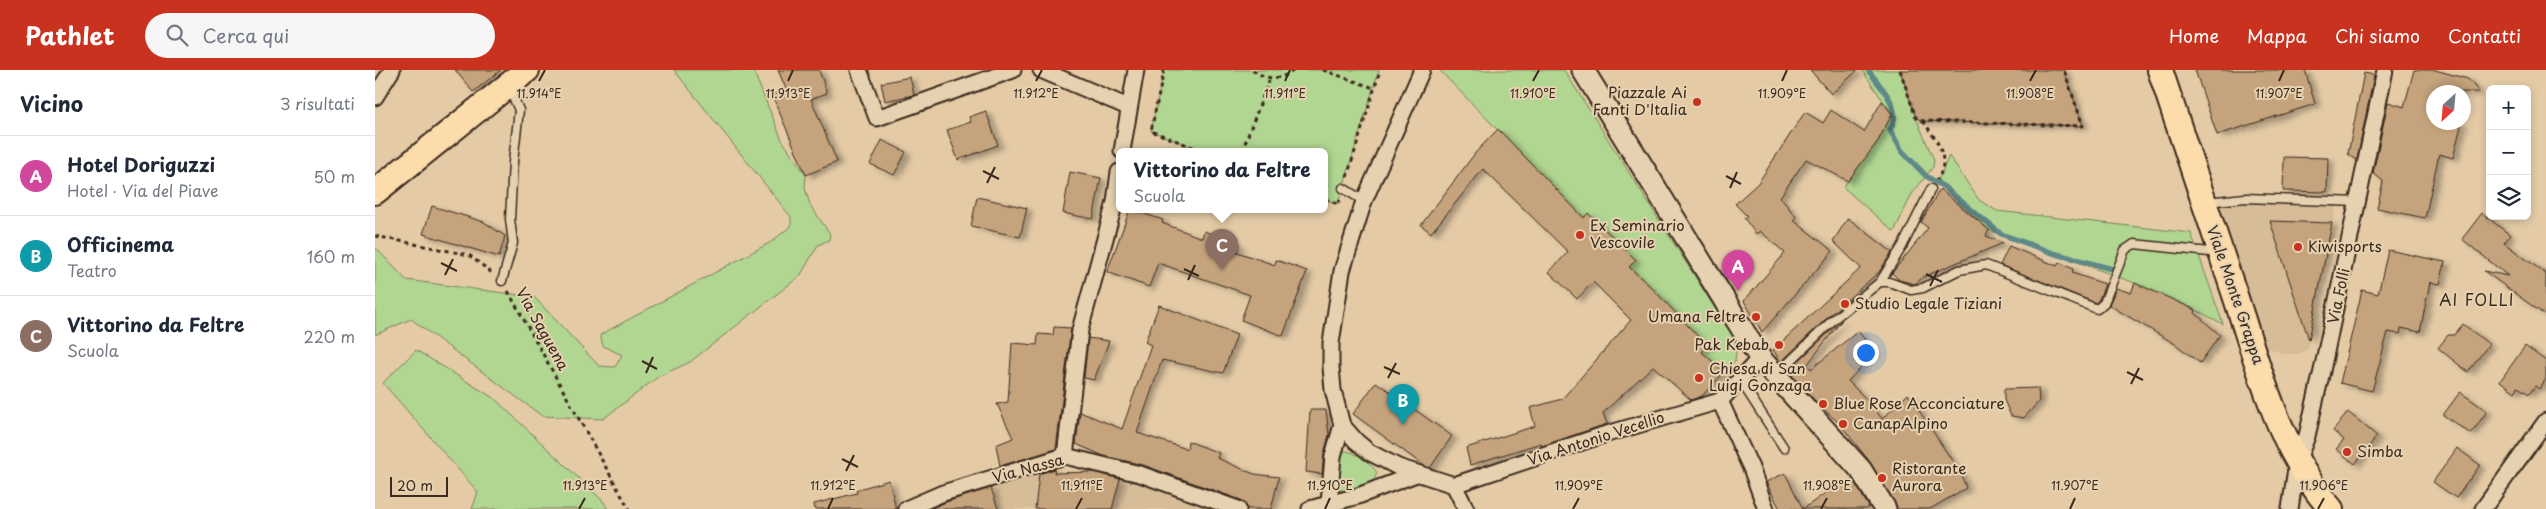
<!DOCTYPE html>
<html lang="it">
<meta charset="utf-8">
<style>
body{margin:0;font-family:"Playpen Sans",sans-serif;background:#f6f6f7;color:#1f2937}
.controls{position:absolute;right:15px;top:15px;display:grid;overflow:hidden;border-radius:8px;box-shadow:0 2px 8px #0003}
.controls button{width:45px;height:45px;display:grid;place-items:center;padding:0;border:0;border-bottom:1px solid #e0e1e3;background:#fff;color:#1f2937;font:25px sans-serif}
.compass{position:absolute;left:2051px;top:15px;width:45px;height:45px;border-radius:50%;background:#fff;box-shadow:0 2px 8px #0003;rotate:206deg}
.scale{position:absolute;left:15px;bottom:12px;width:58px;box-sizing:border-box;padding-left:5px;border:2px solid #3b2a1e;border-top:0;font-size:14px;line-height:18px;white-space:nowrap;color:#3b2a1e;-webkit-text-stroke:4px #e6d2b0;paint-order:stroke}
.you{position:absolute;left:1490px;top:282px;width:18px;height:18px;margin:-12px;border:4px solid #fff;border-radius:50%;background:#1a73e8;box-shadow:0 0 0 8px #1a73e833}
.badge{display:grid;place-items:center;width:32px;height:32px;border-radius:50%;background:#c8321e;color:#fff;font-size:16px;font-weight:700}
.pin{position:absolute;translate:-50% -41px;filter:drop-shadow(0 1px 2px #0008)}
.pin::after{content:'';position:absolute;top:26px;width:18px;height:15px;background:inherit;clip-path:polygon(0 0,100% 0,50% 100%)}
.popup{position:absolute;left:741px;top:78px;width:212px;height:65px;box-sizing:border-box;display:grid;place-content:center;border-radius:8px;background:#fff;filter:drop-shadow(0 1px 4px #0005);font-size:16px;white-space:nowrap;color:#747a83}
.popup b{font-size:19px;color:#1f2937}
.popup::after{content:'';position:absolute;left:50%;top:100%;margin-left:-10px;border:10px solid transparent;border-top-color:#fff}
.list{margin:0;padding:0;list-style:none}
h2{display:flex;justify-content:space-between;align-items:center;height:65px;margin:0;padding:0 20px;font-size:21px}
h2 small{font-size:16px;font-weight:400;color:#747a83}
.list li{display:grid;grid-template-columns:32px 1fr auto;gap:15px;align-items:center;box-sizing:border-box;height:80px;padding:0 20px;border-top:1px solid #e0e1e3}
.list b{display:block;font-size:19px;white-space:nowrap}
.list p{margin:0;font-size:16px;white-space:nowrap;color:#747a83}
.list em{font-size:16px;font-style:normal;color:#747a83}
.icon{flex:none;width:28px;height:28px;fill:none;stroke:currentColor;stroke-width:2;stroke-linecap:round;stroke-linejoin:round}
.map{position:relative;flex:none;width:2171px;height:439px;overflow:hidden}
header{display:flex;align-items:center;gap:30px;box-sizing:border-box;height:70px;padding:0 25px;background:#c8321e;color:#fff}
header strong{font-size:24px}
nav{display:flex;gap:28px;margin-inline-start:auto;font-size:18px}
.search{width:350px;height:45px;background:#f6f6f7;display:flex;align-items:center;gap:12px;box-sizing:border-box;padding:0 18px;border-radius:28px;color:#747a83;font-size:19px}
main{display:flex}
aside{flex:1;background:#fff}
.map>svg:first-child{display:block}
</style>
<header>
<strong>Pathlet</strong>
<div class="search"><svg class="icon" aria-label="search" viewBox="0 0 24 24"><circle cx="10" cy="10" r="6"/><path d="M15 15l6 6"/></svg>Cerca qui</div>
<nav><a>Home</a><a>Mappa</a><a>Chi siamo</a><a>Contatti</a></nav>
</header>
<main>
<aside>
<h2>Vicino<small>3 risultati</small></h2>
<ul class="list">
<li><span class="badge" style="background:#d1479c">A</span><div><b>Hotel Doriguzzi</b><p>Hotel · Via del Piave</p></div><em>50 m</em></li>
<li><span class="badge" style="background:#0f9aa8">B</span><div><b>Officinema</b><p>Teatro</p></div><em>160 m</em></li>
<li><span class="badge" style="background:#8d6e63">C</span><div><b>Vittorino da Feltre</b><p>Scuola</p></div><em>220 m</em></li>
</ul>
</aside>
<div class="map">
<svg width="2171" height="439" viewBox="0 0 2171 439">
<defs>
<filter id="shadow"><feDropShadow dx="5.5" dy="3" stdDeviation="2.5" flood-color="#0004"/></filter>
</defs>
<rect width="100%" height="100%" fill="#e4cba6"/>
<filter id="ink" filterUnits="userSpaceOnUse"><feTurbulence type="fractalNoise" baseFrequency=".02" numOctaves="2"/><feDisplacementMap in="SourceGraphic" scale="10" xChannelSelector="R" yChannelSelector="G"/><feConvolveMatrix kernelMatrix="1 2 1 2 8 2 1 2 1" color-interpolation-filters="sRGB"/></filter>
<g filter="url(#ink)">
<g fill="#d7bc98">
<path d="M1838,128L1962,132L1933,279L1923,284H1909L1888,276Z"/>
<path d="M713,402L766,410L845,439H548L614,415L664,403Z"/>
</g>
<g fill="#b1d691" stroke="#768058">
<path d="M299,0H378L407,70L431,105L430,118L435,135L455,164L454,170L443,175L425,206L315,292L283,307L228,349L167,346L36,249L0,265V177L31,210L159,227L224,296L240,297L247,285L228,276L225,265L396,172L416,156V147Z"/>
<path d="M789,0H1004L963,134L950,129V81H828L776,61Z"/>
<path d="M1067,0H1189L1362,273L1360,291L1349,302L1327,282L1331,276L1278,219L1254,197L1261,190L1214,144L1209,148L1066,2Z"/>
<path d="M1487,0H1525L1541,48L1559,90L1558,97L1537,124L1519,162L1468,117L1503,71L1517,44Z"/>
<path d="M1574,86L1604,130L1622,141L1816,163L1848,254L1821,240L1760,213L1614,160L1562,113Z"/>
<path d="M41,280L120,329L228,431L233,439H97L103,422L8,313Z"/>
<path d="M969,381C978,380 998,394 1002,403L999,410L970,423L962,417L965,386Z"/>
</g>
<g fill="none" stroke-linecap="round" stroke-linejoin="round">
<path stroke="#5e8889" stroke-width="5.5" d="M1493,0C1506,18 1529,38 1515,60L1527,81L1551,106L1569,117L1626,164L1678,183L1737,199"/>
</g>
<g fill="#c4a37d" stroke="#3b2a1e" filter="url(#shadow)">
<path d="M80,0H126L98,22Z"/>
<path d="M403,0H444L452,23L436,29L462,92L431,105L397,25L411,19Z"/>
<path d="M1435,0H1483L1456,24Z"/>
<path d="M1525,0H1689L1708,56L1548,51L1541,48Z"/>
<path d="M1820,0H1930L1940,34L1842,65Z"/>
<path d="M2039,0H2060L2093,9L2104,22H2058V52H2087L2078,88L2064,84L2050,148L2002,138L2008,111L1998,103L2013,32L2029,37Z"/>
<path d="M1989,3L1999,5L1982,90L1973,84Z"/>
<path d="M535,7L539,25L510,31L506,13Z"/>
<path d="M1507,31L1517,44L1503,71L1473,111L1431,89L1405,127L1421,147L1418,150L1458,181L1387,262L1369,231L1410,183L1385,161L1381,164L1369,148L1372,146L1360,134L1383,113L1430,42L1448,53L1456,40L1489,62Z"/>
<path d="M611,41L623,75L583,90L572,60L596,52L594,47Z"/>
<path d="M1123,59L1209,148L1213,143L1261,190L1254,197L1278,219L1332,276L1327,282L1349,302L1327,326L1316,330L1278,296L1228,343L1232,354L1167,376L1166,373L1095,395L1091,378L1160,356L1155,338L1187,329L1256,250L1218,212L1202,229L1174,202L1193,182L1108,99L1056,163L1046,155L1101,82Z"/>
<path d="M507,70L531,82L519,105L495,94Z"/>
<path d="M1909,87L1953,88L1952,122L1908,121Z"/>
<path d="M695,102L726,108L718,149L688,143Z"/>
<path d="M1565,119L1614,160L1611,166L1628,173L1548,207L1540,214L1524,210L1517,203L1553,158L1546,152Z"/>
<path d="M602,127L652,138L645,167L596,156Z"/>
<path d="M57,136L109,152L130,166L124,187L48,164Z"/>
<path d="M755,139L788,150L787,153L827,168L829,161L864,174L862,182L900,195L901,190L932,201L908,266L866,250L875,225L783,193L774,217L732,202Z"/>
<path d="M2107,143L2135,165L2129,173L2171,204V246L2109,201L2133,206L2087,169Z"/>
<path d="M1473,148L1517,182L1504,202L1455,245L1406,292L1398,280L1486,198L1458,171Z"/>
<path d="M1895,151L1957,153L1934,270Z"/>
<path d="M1634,176L1682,196L1684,192L1698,199L1697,203L1730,214L1724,229L1721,233L1625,195Z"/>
<path d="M2013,180L2070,192L2065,214L2055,212L2045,262L2026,258L2025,264L2013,262L1997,321L1965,313L1987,220L2003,224Z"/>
<path d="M1760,213L1821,240L1820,243L1845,265L1825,293L1800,274L1734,235L1741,218L1756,223Z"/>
<path d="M784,235L862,265L848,303L787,290L762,363L812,379L813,371L844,383L842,388L879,404L904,407L896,439H872L866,430L768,395L729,386L701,374L705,342L747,359L776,275L770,272Z"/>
<path d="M1467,250L1432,295L1436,299L1483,261L1500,282L1473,311L1495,333L1507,349L1533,324L1586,404L1591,418L1555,439H1522L1495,392L1464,353L1443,334L1413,301Z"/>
<path d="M2088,254L2114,274L2093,302L2063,278L2073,265H2079Z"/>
<path d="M679,257L696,258L681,379L625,396L621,375L638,368L622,334L633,332L637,273L662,275L663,264L678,265Z"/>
<path d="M713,268L734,271L719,310L709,308Z"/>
<path d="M2150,276L2171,291V309L2164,319L2160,316L2154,324L2143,317L2140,322L2125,311Z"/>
<path d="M1001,312L1077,366L1055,398L1048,395L978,344Z"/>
<path d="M1663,318L1664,331L1649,348L1636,346L1629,330V319Z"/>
<path d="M2085,322L2112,341L2096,364L2068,345Z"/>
<path d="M935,340H951L954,365L949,384L947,404L931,402Z"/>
<path d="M1973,342L2002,366L1980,394L1961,379L1969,370L1958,361Z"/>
<path d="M2082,378L2105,395L2081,428L2058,412Z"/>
<path d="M680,399L679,403L719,402L745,409L737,439H660L664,404Z"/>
<path d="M1410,403L1428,439L1452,422L1478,410L1494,437L1491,439H1405L1391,412Z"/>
<path d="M514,410L521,439H440L439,434L482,423L481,420Z"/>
<path d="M616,418L623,439H555L571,432Z"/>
</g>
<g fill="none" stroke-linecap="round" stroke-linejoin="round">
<defs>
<g id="lane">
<path d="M968,118L989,131"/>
<path d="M1831,132L1870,128L1984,132"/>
<path d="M127,211L138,173L135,149L138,92L144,40L139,29L130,20"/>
<path d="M1505,212H1514L1536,220L1548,218L1584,200L1611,195L1722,239L1729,233L1750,180L1759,174L1844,183"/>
<path d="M1402,304L1459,249L1505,212L1527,177L1556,119"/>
<path d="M1365,310L1409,378"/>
</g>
<g id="street">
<path d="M484,0L502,48L638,0"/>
<path d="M666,0L753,37"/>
<path d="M1047,0L989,131L967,201L956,273V297L958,320L967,355L981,371L994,382L1023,397L1079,415L1225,366L1345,331L1385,288"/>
<path d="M0,27L17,0"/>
<path d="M747,81L761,0"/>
<path d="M1345,331L1376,398L1391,439"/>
<path d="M690,386L705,260L740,132L744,102"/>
<path d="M1079,415L1091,439"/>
<path d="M954,433L958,386L967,355"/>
<path d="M531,439L568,423L690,386L765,404L863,439"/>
<path d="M935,439L983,426L1041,404"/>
<path d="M1915,439L1922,392L1932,366L1947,301L2010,0"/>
<path d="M2108,439L2171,351"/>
</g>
<path id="secondary" d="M1208,0L1385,288L1486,400L1510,439"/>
<g id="primary">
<path d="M1785,0C1809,73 1834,146 1858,219C1883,294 1903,379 1956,439"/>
<path d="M0,122L152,0"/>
</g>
</defs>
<use href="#lane" stroke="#3b2a1e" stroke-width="11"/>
<use href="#street" stroke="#3b2a1e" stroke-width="19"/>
<use href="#secondary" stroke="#3b2a1e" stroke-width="25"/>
<use href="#primary" stroke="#3b2a1e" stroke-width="28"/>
<g stroke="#3b2a1e" stroke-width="3" stroke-dasharray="4 4" stroke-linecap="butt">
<path d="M789,0L776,61L828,81"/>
<path d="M878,0C891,10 905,11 919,0"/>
<path d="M948,0L999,18"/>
<path d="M1525,0L1541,48L1548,51L1708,56L1689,0"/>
<path d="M1548,51C1561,70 1577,88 1562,110"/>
<path d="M867,81L895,8"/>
<path d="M972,107L1005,0"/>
<path d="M950,129L963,134L965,130"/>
<path d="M0,166L94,185L117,203"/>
<path d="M133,221L254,439"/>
</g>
<use href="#lane" stroke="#e6d2b0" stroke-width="8"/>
<use href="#street" stroke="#e6d2b0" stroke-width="15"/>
<use href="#secondary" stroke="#e6d2b0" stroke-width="21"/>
<use href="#primary" stroke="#fddcac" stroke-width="24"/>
</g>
</g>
<path fill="none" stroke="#3b2a1e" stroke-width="2" d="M164,11L170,0M413,11L418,0M661,11L667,0M910,11L915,0M1158,11L1164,0M1407,11L1412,0M1655,11L1661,0M1904,11L1909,0M608,101L624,109M1351,106L1366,114M612,113L620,97M1355,118L1362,102M66,193L82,201M809,199L824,206M1551,204L1567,212M70,205L78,189M813,210L820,195M1555,216L1563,200M267,291L282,299M1009,297L1025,304M1752,302L1768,310M271,303L278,287M1013,308L1021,293M1756,314L1764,298M467,389L483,397M471,401L479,385M204,439L210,428M453,439L458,428M701,439L707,428M950,439L955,428M1198,439L1204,428M1446,439L1452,428M1695,439L1700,428M1943,439L1949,428"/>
<g fill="#c8321e" stroke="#e6d2b0" stroke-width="2">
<circle cx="1322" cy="32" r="5"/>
<circle cx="1205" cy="165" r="5"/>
<circle cx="1923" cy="177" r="5"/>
<circle cx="1470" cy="234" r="5"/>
<circle cx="1381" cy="247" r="5"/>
<circle cx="1404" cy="275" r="5"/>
<circle cx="1324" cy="308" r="5"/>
<circle cx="1448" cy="334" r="5"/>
<circle cx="1468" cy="354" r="5"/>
<circle cx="1972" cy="382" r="5"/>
<circle cx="1507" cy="408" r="5"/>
</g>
<g text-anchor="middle" stroke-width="4" stroke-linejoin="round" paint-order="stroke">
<g font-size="15" fill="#3b2a1e" stroke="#e6d2b0" text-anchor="start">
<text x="1312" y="28" text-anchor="end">Piazzale Ai<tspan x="1312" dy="17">Fanti D'Italia</tspan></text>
<text x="1215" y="161">Ex Seminario<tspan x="1215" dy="17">Vescovile</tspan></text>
<text x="1933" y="182">Kiwisports</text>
<text x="1480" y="239">Studio Legale Tiziani</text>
<text x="1371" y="252" text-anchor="end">Umana Feltre</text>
<text x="1394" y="280" text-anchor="end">Pak Kebab</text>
<text x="1334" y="304">Chiesa di San<tspan x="1334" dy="17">Luigi Gonzaga</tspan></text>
<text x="1458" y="339">Blue Rose Acconciature</text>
<text x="1478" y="359">CanapAlpino</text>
<text x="1982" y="387">Simba</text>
<text x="1517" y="404">Ristorante<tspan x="1517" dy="17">Aurora</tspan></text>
</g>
<g font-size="15" fill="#3b2a1e" stroke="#e6d2b0">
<text transform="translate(1860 225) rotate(71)" y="5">Viale Monte Grappa</text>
<text transform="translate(1964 226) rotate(-78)" y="5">Via Folli</text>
<text transform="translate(167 259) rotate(61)" y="5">Via Saguena</text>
<text transform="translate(1221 369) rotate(-18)" y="5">Via Antonio Vecellio</text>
<text transform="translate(653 399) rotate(-15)" y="5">Via Nassa</text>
</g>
<g font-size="16" letter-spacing="1" fill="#3b2a1e" stroke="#e6d2b0">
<text x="2102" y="236">AI FOLLI</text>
</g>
</g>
<g font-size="12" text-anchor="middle" fill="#3b2a1e" stroke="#e6d2b0" stroke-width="4" stroke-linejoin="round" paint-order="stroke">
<text x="164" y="28">11.914°E</text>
<text x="413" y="28">11.913°E</text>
<text x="661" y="28">11.912°E</text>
<text x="910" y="28">11.911°E</text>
<text x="1158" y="28">11.910°E</text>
<text x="1407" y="28">11.909°E</text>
<text x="1655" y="28">11.908°E</text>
<text x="1904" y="28">11.907°E</text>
<text x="210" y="420">11.913°E</text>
<text x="458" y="420">11.912°E</text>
<text x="707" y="420">11.911°E</text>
<text x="955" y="420">11.910°E</text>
<text x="1204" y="420">11.909°E</text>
<text x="1452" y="420">11.908°E</text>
<text x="1700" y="420">11.907°E</text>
<text x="1949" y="420">11.906°E</text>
</g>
</svg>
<div class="controls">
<button>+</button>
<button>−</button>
<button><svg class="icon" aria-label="layers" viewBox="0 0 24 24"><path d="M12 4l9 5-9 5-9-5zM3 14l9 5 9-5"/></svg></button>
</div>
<svg class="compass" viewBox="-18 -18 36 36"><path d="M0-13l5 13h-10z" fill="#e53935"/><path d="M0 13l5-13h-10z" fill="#747a83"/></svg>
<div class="scale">20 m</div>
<div class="you"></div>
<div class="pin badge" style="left:1363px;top:221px;background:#d1479c">A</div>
<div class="pin badge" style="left:1028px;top:355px;background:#0f9aa8">B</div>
<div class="pin badge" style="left:847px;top:200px;background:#8d6e63">C</div>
<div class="popup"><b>Vittorino da Feltre</b>Scuola</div>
</div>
</main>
